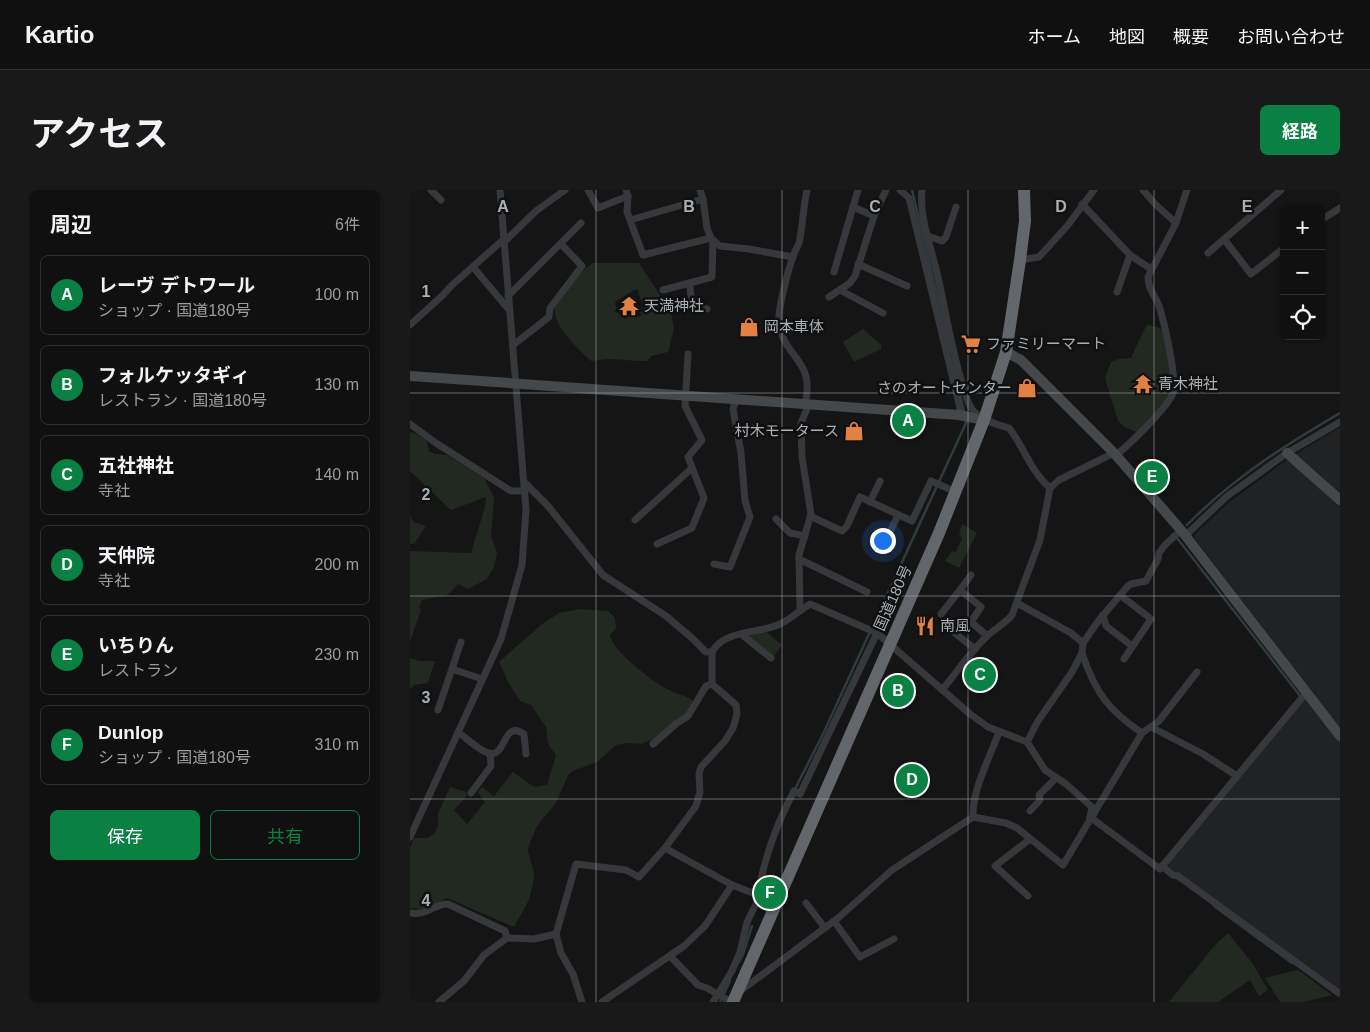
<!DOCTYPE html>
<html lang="ja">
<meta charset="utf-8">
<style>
body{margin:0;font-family:Helvetica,"Noto Sans JP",sans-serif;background:#191919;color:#f1f3f6}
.controls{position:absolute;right:15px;top:15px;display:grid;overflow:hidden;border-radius:8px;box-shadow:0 1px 4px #0004}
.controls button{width:45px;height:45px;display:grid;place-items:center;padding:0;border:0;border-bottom:1px solid #303030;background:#101010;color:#f1f3f6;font:25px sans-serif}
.you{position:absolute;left:472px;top:350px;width:18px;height:18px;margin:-12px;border:4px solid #fff;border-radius:50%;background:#1a73e8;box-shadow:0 0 0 8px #1a73e833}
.badge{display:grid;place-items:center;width:32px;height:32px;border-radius:50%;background:#0b8043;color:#fff;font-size:16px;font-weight:700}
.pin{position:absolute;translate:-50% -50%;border:2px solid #fff;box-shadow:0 1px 5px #0006}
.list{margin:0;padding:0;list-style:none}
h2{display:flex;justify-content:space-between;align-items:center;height:65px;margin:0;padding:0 20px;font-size:21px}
h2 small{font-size:16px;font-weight:400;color:#9c9d9f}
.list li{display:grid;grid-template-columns:32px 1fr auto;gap:15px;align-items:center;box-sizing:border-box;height:80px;margin:0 10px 10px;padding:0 10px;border:1px solid #303030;border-radius:8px}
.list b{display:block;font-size:19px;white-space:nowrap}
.list p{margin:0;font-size:16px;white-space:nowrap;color:#9c9d9f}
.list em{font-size:16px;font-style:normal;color:#9c9d9f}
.actions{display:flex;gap:10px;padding:15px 20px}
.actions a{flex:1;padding:11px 0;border:1px solid #0b8043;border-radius:8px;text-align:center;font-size:18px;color:#0b8043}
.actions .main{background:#0b8043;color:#fff}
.icon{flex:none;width:28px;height:28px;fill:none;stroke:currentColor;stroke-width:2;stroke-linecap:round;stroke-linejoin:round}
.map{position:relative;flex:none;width:930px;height:812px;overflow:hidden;border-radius:8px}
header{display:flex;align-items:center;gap:30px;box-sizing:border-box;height:70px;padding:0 25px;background:#101010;border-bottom:1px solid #303030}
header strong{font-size:24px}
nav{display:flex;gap:28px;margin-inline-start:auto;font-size:18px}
.intro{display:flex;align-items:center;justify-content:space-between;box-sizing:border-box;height:120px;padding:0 30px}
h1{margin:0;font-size:35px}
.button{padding:12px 22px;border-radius:8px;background:#0b8043;color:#fff;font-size:18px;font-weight:700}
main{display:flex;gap:30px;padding:0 30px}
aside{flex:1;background:#101010;border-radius:8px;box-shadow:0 1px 4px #0004}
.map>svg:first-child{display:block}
</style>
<header>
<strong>Kartio</strong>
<nav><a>ホーム</a><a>地図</a><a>概要</a><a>お問い合わせ</a></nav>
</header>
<div class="intro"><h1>アクセス</h1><a class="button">経路</a></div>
<main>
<aside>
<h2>周辺<small>6件</small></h2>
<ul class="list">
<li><span class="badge">A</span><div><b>レーヴ デトワール</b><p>ショップ · 国道180号</p></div><em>100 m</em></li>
<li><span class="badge">B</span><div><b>フォルケッタギィ</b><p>レストラン · 国道180号</p></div><em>130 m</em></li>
<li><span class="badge">C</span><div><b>五社神社</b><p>寺社</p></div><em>140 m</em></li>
<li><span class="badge">D</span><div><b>天仲院</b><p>寺社</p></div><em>200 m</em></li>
<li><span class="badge">E</span><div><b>いちりん</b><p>レストラン</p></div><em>230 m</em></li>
<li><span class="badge">F</span><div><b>Dunlop</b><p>ショップ · 国道180号</p></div><em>310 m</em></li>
</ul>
<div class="actions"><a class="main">保存</a><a>共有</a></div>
</aside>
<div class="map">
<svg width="930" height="812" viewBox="0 0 930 812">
<rect width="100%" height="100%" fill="#151516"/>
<path fill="#212223" d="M930,237V803L759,677V672L900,499L785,349V344L817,314L875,271Z"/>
<g fill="#222921" fill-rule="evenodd">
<path d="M183,73H229L261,122L264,139L258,162L241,166L237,171C216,171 201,167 181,171C169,160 141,134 145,117C147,110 154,103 158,98C166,88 173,80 183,73ZM227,99L234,117L230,122L232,125L229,127L224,121L215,129L207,122L205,112L224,100Z"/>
<path d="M737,134L752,139C755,156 765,185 761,201C758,213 736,233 726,242L715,237L708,231L695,188L701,172L709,169L721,168Z"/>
<path d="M453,139L471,155V159L444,172L433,152Z"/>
<path d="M0,242L7,244L17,251L19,261L25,264L37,265L74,288L84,307L81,346L87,363L84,377L77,389L58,399L48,394L38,405L12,410L9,417L11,420L0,451V361L61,363L75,317L76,307L41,320L0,281Z"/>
<path d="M0,326L3,332L16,336L4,354H0Z"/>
<path d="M552,334L567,343L549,378L535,371L542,361L546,362L552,349L549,344Z"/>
<path d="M170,419L198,421L205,428L206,439L200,444C201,460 241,490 255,498C263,503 273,505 281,509L283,513L278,522L244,549L231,554L216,553L206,555L187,572L163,581L158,585L146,613L127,636L119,655L118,661L124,683L123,694L119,710L104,737L37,708L15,720L0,718V658L4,648H18L25,643L28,635V624L40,597L56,602L57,606L44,620L57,634L75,612L68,602L72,597L84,606L103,582L124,597L137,595L146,565L138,554L136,537L121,515L110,511L98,492L89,472L132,434L149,423Z"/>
<path d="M355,441L372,455L364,466L336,445Z"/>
<path d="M0,468L10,471H25L18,493L4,495L0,499Z"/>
<path d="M818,743L843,774L858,800L849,806L840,790L808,812H759L805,755Z"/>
<path d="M888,780L922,805L894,812H870L855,788Z"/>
</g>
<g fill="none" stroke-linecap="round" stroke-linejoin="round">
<g stroke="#2f3b3e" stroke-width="2.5">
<path d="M502,0L540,159"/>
<path d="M542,169L554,222"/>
<path d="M777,335C822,289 875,255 930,223"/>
<path d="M767,348L891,507"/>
<path d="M385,599L413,544L556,233L555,230"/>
<path d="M804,716L882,773"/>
<path d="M329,772L333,764L342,736"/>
<path d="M310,812L320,791"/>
</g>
<g stroke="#36383b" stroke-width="7">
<path d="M21,0L31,10"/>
<path d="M178,0L188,18L218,6"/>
<path d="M216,0L218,6L217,22L233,65L301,48"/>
<path d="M290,0L293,9L297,38L301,48L310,56L339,59L383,67"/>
<path d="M448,0L443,17L464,26"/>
<path d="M490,0L499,8L550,218L549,225"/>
<path d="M512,0C509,27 522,60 528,87C537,128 544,174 559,214C567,230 583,233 599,238C614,257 621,282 640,298"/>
<path d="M733,0L745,14L766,33"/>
<path d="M672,14L720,65L741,79"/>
<path d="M220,30L293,9"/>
<path d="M911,30L930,18"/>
<path d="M518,46L532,51L536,47L546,17"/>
<path d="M814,49L841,84L874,58"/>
<path d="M94,52L126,21L155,0"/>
<path d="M798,63L871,0"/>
<path d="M610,70L629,67L658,35L684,0"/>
<path d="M448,74L497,96"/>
<path d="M63,77L100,121"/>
<path d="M424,82L443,17"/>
<path d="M280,93C280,108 281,114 297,119"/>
<path d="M253,100L302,87L303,51"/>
<path d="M430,100L473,123"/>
<path d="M707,102L720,65"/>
<path d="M98,106L171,33"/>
<path d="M419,107L440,93L445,86L464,26L476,0"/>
<path d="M0,135L33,105L41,96L94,49"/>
<path d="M103,155L139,127L140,118L172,76L151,54"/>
<path d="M395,214C406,170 374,168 369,134C367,122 378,80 383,67C384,62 387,58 389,53C393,36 393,17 397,0"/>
<path d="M0,234L26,253L101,301H115"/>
<path d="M706,265C718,256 759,216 763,203C767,188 755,136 750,119C747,107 738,101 738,87L766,33L777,0"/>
<path d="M114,292L138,316L193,385L256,426L282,448L296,462H302C315,439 349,444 370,434C381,429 390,420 400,414L467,443L560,524L578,537L617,552L635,580L656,594L682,617L680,627"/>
<path d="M460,312L470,291"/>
<path d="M400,326L432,341L437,336L450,307L502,331L521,291L546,302"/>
<path d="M366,329L380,343L395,346"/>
<path d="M225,330L282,278"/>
<path d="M478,346L488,325"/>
<path d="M775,346L816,307L877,263L930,232"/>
<path d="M247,354L282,338L294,308L278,267L292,250L275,216L278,164"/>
<path d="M389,369L457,402"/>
<path d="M304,374L320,377L340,327L335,311L331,263L323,219L326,210"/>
<path d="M550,400L561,385"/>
<path d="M710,405L741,429L714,469"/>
<path d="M607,413L661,443L673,453"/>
<path d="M390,421L389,365L401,324L392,267L391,233L399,214"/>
<path d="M531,424L550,400L571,417L561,432L575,444L576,447"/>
<path d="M693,425L696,436L722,456"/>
<path d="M541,440L565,459"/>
<path d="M331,444L361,468"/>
<path d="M672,463C685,502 698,520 732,543"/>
<path d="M42,479L72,489"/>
<path d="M532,500C546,483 559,464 575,448C584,439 595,434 602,425L630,350L640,298L649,290L704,263"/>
<path d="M28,520L51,452"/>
<path d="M741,537L793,564L827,586"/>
<path d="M48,542C56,548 69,560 78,563C97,569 92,529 114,544L116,564"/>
<path d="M617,552L628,531L662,482L672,463L673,453L689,430L718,396L721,394L736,391L748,369L749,363L755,355L771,340"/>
<path d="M243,554L267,533L278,526L296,496L302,494"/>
<path d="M61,603L81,576L80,563"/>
<path d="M620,621L630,610L629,605L646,588"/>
<path d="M563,627C562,600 580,567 589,542"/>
<path d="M680,627L750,679L896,503"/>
<path d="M0,647L91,449L112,375L116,320L90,0"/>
<path d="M255,658L322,695L348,705L347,712L362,721"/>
<path d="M752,676L763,685L768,686L930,804"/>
<path d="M348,705C354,668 366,635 384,601L390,604L467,443"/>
<path d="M618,706L585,676L620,649"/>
<path d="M396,713L415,738"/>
<path d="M0,723C18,726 23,714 38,714L95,741L97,748"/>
<path d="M424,731L450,767L484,749"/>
<path d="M260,766L288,795L297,798L321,812"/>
<path d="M329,802L428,728L482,680L563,627L596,633L607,638L653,675L732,543L749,531L787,482"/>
<path d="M29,812L54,791L74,765L97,748L124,749L146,744"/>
<path d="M172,812L163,784L151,763L146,744L166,674L216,680L229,687L255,658L286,616L290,602L289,584L291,577L315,551L323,538L327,524L326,515L302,494V462"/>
<path d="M192,812L274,756L295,736L322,695"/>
<path d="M303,812L322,781L330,762L337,732L347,712"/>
</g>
<g stroke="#44484b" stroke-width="10">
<path d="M596,162L611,170L704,263L771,340L930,546"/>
<path d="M0,186L549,225L574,230"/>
<path d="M877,263L930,310"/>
</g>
<path stroke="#63676c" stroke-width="12" d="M323,812L529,343L574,230L596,162L610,70L615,31L614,0"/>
</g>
<path fill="none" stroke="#a8b0b5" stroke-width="1" stroke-opacity="0.55" d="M186,0V812M372,0V812M558,0V812M744,0V812M0,203H930M0,406H930M0,609H930"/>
<defs>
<symbol id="temple-bare" viewBox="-9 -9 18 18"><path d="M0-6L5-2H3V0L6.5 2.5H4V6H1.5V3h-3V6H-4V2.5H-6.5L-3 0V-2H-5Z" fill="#e28141" stroke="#101011" stroke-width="2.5" paint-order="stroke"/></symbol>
<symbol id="shop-bare" viewBox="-9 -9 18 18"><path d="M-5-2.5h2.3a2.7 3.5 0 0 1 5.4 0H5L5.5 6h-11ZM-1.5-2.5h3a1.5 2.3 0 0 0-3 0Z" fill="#e28141" stroke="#101011" stroke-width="2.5" paint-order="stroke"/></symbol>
<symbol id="supermarket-bare" viewBox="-9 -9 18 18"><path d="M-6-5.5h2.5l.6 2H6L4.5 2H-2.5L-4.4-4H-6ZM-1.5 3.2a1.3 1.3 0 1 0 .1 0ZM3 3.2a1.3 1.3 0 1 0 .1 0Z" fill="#e28141" stroke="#101011" stroke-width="2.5" paint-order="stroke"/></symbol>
<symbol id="restaurant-bare" viewBox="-9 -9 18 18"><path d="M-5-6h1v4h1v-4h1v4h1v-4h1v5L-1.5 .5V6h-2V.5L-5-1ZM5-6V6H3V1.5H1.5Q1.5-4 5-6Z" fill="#e28141" stroke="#101011" stroke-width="2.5" paint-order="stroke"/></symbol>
</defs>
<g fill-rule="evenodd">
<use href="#temple-bare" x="205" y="102" width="28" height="28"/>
<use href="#shop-bare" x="325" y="123" width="28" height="28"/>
<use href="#supermarket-bare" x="547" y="140" width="28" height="28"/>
<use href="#temple-bare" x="719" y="180" width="28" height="28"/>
<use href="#shop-bare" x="603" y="184" width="28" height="28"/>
<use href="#shop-bare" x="430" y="227" width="28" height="28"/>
<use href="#restaurant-bare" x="501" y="422" width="28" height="28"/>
</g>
<g text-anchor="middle" stroke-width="5" stroke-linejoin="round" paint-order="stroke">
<g font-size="15" fill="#a8b0b5" stroke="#101011" text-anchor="start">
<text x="234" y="121">天満神社</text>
<text x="354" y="142">岡本車体</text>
<text x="576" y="159">ファミリーマート</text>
<text x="748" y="199">青木神社</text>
<text x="602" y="203" text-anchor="end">さのオートセンター</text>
<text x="429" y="246" text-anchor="end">村木モータース</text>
<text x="530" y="441">南風</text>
</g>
<g font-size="15" fill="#a8b0b5" stroke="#101011">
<text transform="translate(483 408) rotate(-66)" y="5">国道180号</text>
</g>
</g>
<g font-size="16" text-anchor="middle" font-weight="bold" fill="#a8b0b5" stroke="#101011" stroke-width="5" stroke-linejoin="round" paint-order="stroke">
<text x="93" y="22">A</text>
<text x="279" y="22">B</text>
<text x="465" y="22">C</text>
<text x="651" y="22">D</text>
<text x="837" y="22">E</text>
<text x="16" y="107">1</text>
<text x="16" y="310">2</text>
<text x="16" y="513">3</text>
<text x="16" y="716">4</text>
</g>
</svg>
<div class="controls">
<button>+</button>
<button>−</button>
<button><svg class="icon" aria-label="locate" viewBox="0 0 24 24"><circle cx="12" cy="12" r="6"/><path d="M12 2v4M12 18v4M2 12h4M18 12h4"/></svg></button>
</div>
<div class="you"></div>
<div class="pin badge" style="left:498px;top:231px">A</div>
<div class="pin badge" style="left:488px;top:501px">B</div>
<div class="pin badge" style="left:570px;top:485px">C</div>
<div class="pin badge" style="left:502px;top:590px">D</div>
<div class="pin badge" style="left:742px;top:287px">E</div>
<div class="pin badge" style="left:360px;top:703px">F</div>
</div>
</main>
